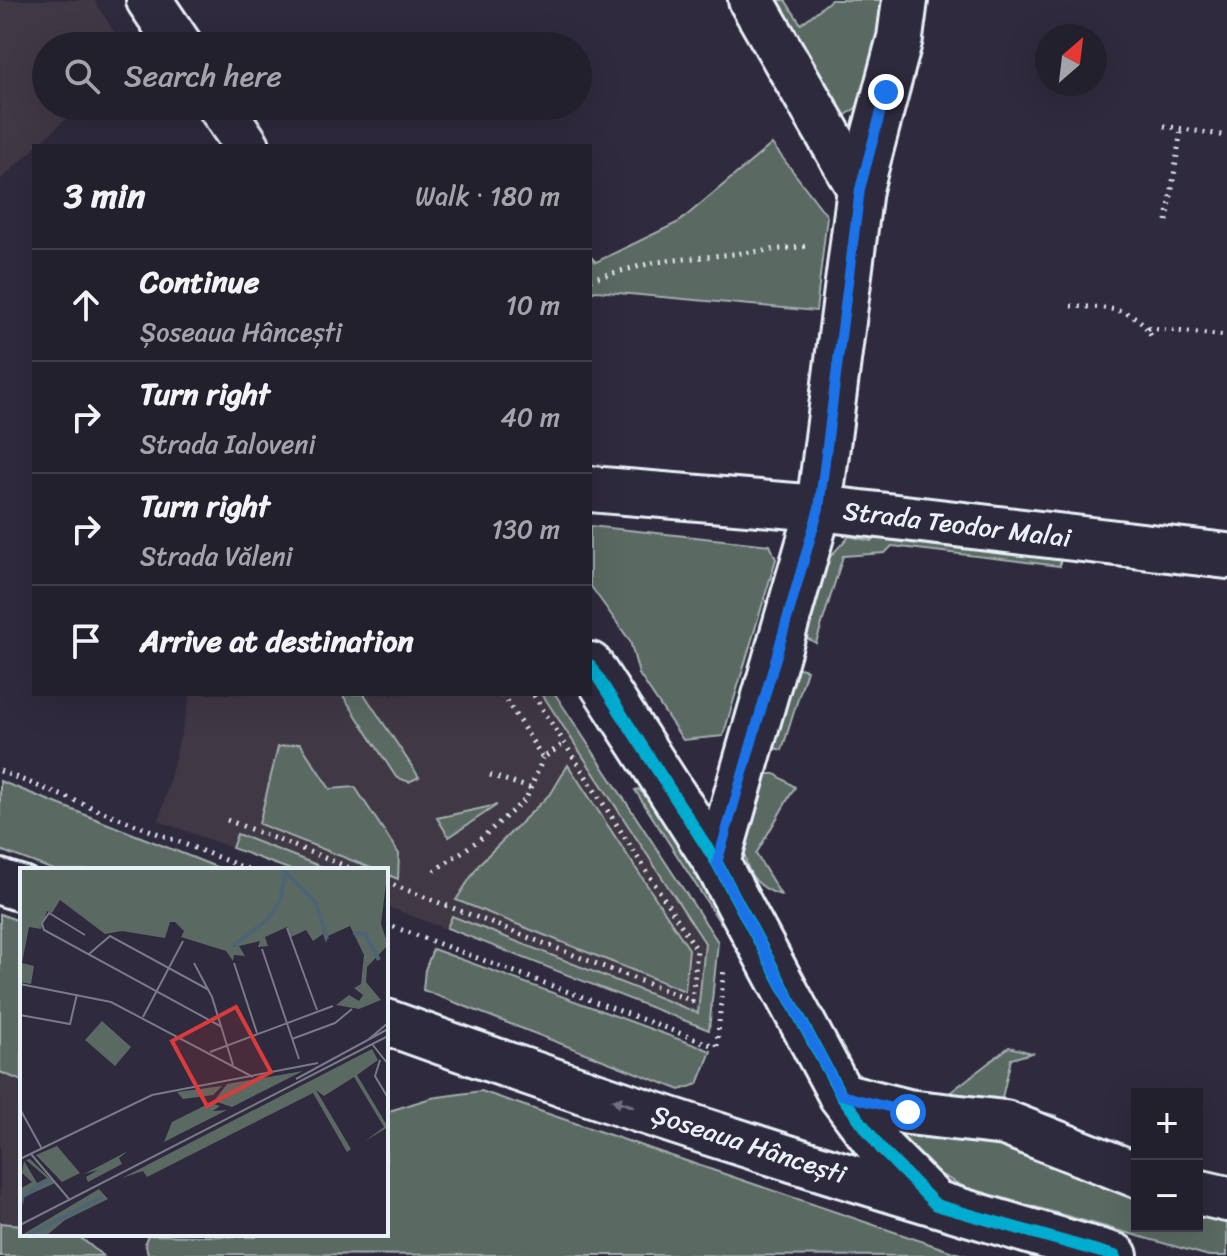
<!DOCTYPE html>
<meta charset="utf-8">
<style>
body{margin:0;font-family:Sriracha,sans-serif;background:#2b2836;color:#f1f3f6}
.controls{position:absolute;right:24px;bottom:24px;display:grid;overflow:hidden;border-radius:0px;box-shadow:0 8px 32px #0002}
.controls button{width:72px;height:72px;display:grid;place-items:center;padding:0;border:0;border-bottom:2px solid #403e4a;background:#23202e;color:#f1f3f6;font:40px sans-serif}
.compass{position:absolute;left:1035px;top:24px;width:72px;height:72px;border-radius:50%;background:#23202e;box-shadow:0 8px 32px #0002;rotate:28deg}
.stop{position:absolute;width:24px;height:24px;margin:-18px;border:6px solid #1a73e8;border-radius:50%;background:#fff}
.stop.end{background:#1a73e8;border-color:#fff;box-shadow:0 2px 8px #0008}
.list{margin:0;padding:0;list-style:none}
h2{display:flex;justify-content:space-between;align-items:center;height:104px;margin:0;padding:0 32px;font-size:34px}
h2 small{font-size:26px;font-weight:400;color:#a3a3aa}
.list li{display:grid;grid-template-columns:52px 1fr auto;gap:24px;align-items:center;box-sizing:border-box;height:112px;padding:0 32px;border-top:2px solid #403e4a}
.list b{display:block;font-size:30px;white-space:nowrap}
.list p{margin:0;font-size:26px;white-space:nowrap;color:#a3a3aa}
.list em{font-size:26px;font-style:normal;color:#a3a3aa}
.icon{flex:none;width:44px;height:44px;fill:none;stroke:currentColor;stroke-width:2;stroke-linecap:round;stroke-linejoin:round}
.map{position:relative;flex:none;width:1227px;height:1256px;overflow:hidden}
.search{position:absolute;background:#23202e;box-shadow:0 8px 32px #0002;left:32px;top:32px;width:560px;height:88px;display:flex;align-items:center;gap:20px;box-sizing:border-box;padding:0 28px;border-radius:44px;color:#a3a3aa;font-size:30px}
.panel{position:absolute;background:#23202e;box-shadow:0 8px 32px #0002;left:32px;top:144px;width:560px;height:552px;border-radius:0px}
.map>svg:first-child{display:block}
</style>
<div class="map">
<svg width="1227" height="1256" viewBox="0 0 1227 1256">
<rect width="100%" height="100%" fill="#2f2a3d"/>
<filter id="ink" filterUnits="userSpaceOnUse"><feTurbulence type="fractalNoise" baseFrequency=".0125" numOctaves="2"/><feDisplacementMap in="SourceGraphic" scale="16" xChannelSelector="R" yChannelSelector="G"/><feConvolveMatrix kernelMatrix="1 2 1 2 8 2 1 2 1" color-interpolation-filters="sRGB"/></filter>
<g filter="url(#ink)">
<g fill="#3f3844">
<path d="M0,0H94L123,46H46V106H80L37,146H34V149L0,180Z"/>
<path d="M191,694H555L718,942L709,1030L386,906V870H291L159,821Z"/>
<path d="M0,1072L22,1081V1225L0,1223Z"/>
</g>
<g fill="#5a6a62" stroke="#a1aead" stroke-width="2">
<path d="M765,0H785L801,24L831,0H891L874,87L857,107L846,115L836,113Z"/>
<path d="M772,144L827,216L816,311L596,291L590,293V256L596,262L679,222Z"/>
<path d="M590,526L770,545L776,559L723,736L683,740L639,674L630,641L590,585Z"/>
<path d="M872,533L1060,555V566L892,546L885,553L843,556L816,643L801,635L826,561L849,536L871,541Z"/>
<path d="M792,666L807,670L782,750L767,746Z"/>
<path d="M342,694H364L419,777L409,782L396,777Z"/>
<path d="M542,694H555L718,942L709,1030L447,928L452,916L698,1013L705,943Z"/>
<path d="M300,743L330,789L355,787L399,854L398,879L386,874V870H376L259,824L278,747Z"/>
<path d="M568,765L689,949L685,991L456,900L480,863L552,792Z"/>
<path d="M763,774H775L795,787L756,854L781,895C722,878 749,815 763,774Z"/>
<path d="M0,781L224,870H54L0,850Z"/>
<path d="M638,789L673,818L717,892L721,924L635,790Z"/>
<path d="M497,805L449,837L437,818Z"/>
<path d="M237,834L330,870H291L232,848Z"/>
<path d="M0,914L22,922V1081L0,1072Z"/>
<path d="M433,949L711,1051L698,1084L680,1090L423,990L425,970Z"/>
<path d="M1009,1047L1032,1053L1011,1059L1001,1102L1058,1116L939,1101Z"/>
<path d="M481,1091L953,1252L968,1256L148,1254L145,1242L148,1235L256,1237V1234H386V1112L431,1098Z"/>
<path d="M877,1121L1020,1138L1137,1189V1226H1197V1205L1227,1211V1256H1209L964,1187L917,1162Z"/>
<path d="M0,1223L22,1225V1234H76L103,1256H0Z"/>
</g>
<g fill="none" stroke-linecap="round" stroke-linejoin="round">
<defs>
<g id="minor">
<path d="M149,0L180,46"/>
<path d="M751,0L860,189"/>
<path d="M220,106L247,146"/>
<path d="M590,489L819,508L1227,556"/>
<path d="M590,665L717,863L841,1095L882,1150L932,1200"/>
<path d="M717,863L819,508L860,189L900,38L905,0"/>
<path d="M0,882L22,889"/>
<path d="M386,1022C626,1109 870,1186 1115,1256"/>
<path d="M841,1095L908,1112L1005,1123L1137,1175"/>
<path d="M1197,1192L1227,1199"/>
</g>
</defs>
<use href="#minor" stroke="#e8f1f8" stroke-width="50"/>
<g stroke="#e8f1f8" stroke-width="5" stroke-dasharray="2 6" stroke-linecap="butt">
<path d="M169,106L177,119"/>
<path d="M1164,126L1227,136"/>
<path d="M1167,221L1181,129"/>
<path d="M590,279L656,262L810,246"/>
<path d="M1071,306C1101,308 1140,305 1152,339"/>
<path d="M1148,328L1227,336"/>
<path d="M502,694L543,758L565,743"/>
<path d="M0,771L250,870"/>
<path d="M490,775L530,788"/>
<path d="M227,820L356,870"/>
<path d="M434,871L479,840L526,799L543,758"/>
<path d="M386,882L692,1001L697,950L533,694"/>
<path d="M386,924L714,1046"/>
<path d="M717,1046L724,967"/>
</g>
<use href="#minor" stroke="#2f2a3d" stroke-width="44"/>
<defs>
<path id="bus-1" d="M590,665L717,863L841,1095L882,1150L936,1205L1115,1256"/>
</defs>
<use href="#bus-1" stroke="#2f2a3d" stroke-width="18"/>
<use href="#bus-1" stroke="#06acd0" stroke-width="12"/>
</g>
<defs><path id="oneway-solid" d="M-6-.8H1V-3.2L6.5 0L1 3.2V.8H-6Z" transform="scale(2)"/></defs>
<use fill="#70707e" href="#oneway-solid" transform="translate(623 1103) rotate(-162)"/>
</g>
<g fill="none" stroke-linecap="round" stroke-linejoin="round" filter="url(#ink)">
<path stroke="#1a73e8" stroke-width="10" d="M886,92L860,189L819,508L717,863L841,1095L908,1112"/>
</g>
<g text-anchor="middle" stroke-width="7" stroke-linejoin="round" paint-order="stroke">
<g font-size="26" fill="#e8f1f8" stroke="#2f2a3d">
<text transform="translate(957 524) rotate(7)" y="9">Strada Teodor Malai</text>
<text transform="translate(749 1144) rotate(18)" y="9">Șoseaua Hâncești</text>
</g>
</g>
<g transform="translate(20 868)">
<rect width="368" height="368" fill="#2f2a3d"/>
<path d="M0,0H368L361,56L368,77L347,99L346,114L361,132L339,141L316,137L329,127L339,133L343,127L334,120L341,116L344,87L330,58L308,68L306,75L303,66L293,73L286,62L271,69L267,59L245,69L248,78L238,79L240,73L219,78L225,88L214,87L213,93L206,83L161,69L164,63L155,54H150L145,70L102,63L85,66L40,32L32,45L27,43L21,61L9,59L2,95L14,98L11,116L0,114ZM82,153L111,179L95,198L65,172ZM352,181L358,192L337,207L368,259L345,273L364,259L334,209L304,228L296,222L331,281L327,284L293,225L127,309L123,303L102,310ZM283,203L212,239L194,233L207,216ZM202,218L193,227L163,231L157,224ZM190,235L200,238L193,243L207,242L144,274L152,254ZM37,278L60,305L42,314L16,287ZM108,283L99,290L102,296L68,314L66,309L78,302L64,306ZM10,291L35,315L4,329L3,338L0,321L12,314L2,305L4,293L17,315L27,310L6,292ZM79,321L88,331L45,352L26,368H0Z" fill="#5a6a62"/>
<path fill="none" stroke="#4d6477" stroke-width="4" d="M261,0L296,35L307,71M333,65L345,66L359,92M213,78L248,51L260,32L265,7M0,330L29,312M7,368L82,329"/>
<path fill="none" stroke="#797a88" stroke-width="2" d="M267,60L297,142M65,67L29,45L22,55L24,62L202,159M242,81L279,191M69,86L90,68L189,122M174,95L192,129L213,197M214,95L237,165M0,116L91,134L233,209M0,147L50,156L57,126M123,149L163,73M272,171L315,155L332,141M349,171L368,155M352,176L368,196M190,184L313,138M360,192L355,208L368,230M276,211L368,161M0,241L22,281M11,286L49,331M0,291L132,227L298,195M0,357L368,168"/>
<path fill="#d83c3d" fill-opacity="0.15" stroke="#d83c3d" stroke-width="4" d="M216,139L251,204L187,238L152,173Z"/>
<rect width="368" height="368" fill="none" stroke="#e8f1f8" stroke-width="4"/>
</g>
</svg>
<div class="controls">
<button>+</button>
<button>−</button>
</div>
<svg class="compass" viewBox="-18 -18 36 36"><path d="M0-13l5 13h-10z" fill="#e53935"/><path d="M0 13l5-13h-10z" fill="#a3a3aa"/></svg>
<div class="stop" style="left:908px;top:1112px"></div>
<div class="stop end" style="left:886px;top:92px"></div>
<div class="search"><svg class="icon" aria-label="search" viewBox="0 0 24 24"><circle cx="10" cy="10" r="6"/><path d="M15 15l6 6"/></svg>Search here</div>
<section class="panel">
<h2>3 min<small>Walk · 180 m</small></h2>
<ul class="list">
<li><svg class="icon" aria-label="ahead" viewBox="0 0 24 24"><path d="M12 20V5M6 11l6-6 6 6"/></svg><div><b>Continue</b><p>Șoseaua Hâncești</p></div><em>10 m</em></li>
<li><svg class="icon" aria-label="right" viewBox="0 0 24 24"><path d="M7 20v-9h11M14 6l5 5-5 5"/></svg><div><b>Turn right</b><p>Strada Ialoveni</p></div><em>40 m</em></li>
<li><svg class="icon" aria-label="right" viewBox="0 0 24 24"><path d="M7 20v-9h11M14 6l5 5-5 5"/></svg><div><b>Turn right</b><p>Strada Văleni</p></div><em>130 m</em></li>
<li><svg class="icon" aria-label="arrive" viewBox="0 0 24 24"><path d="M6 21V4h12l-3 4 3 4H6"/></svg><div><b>Arrive at destination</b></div></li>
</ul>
</section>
</div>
